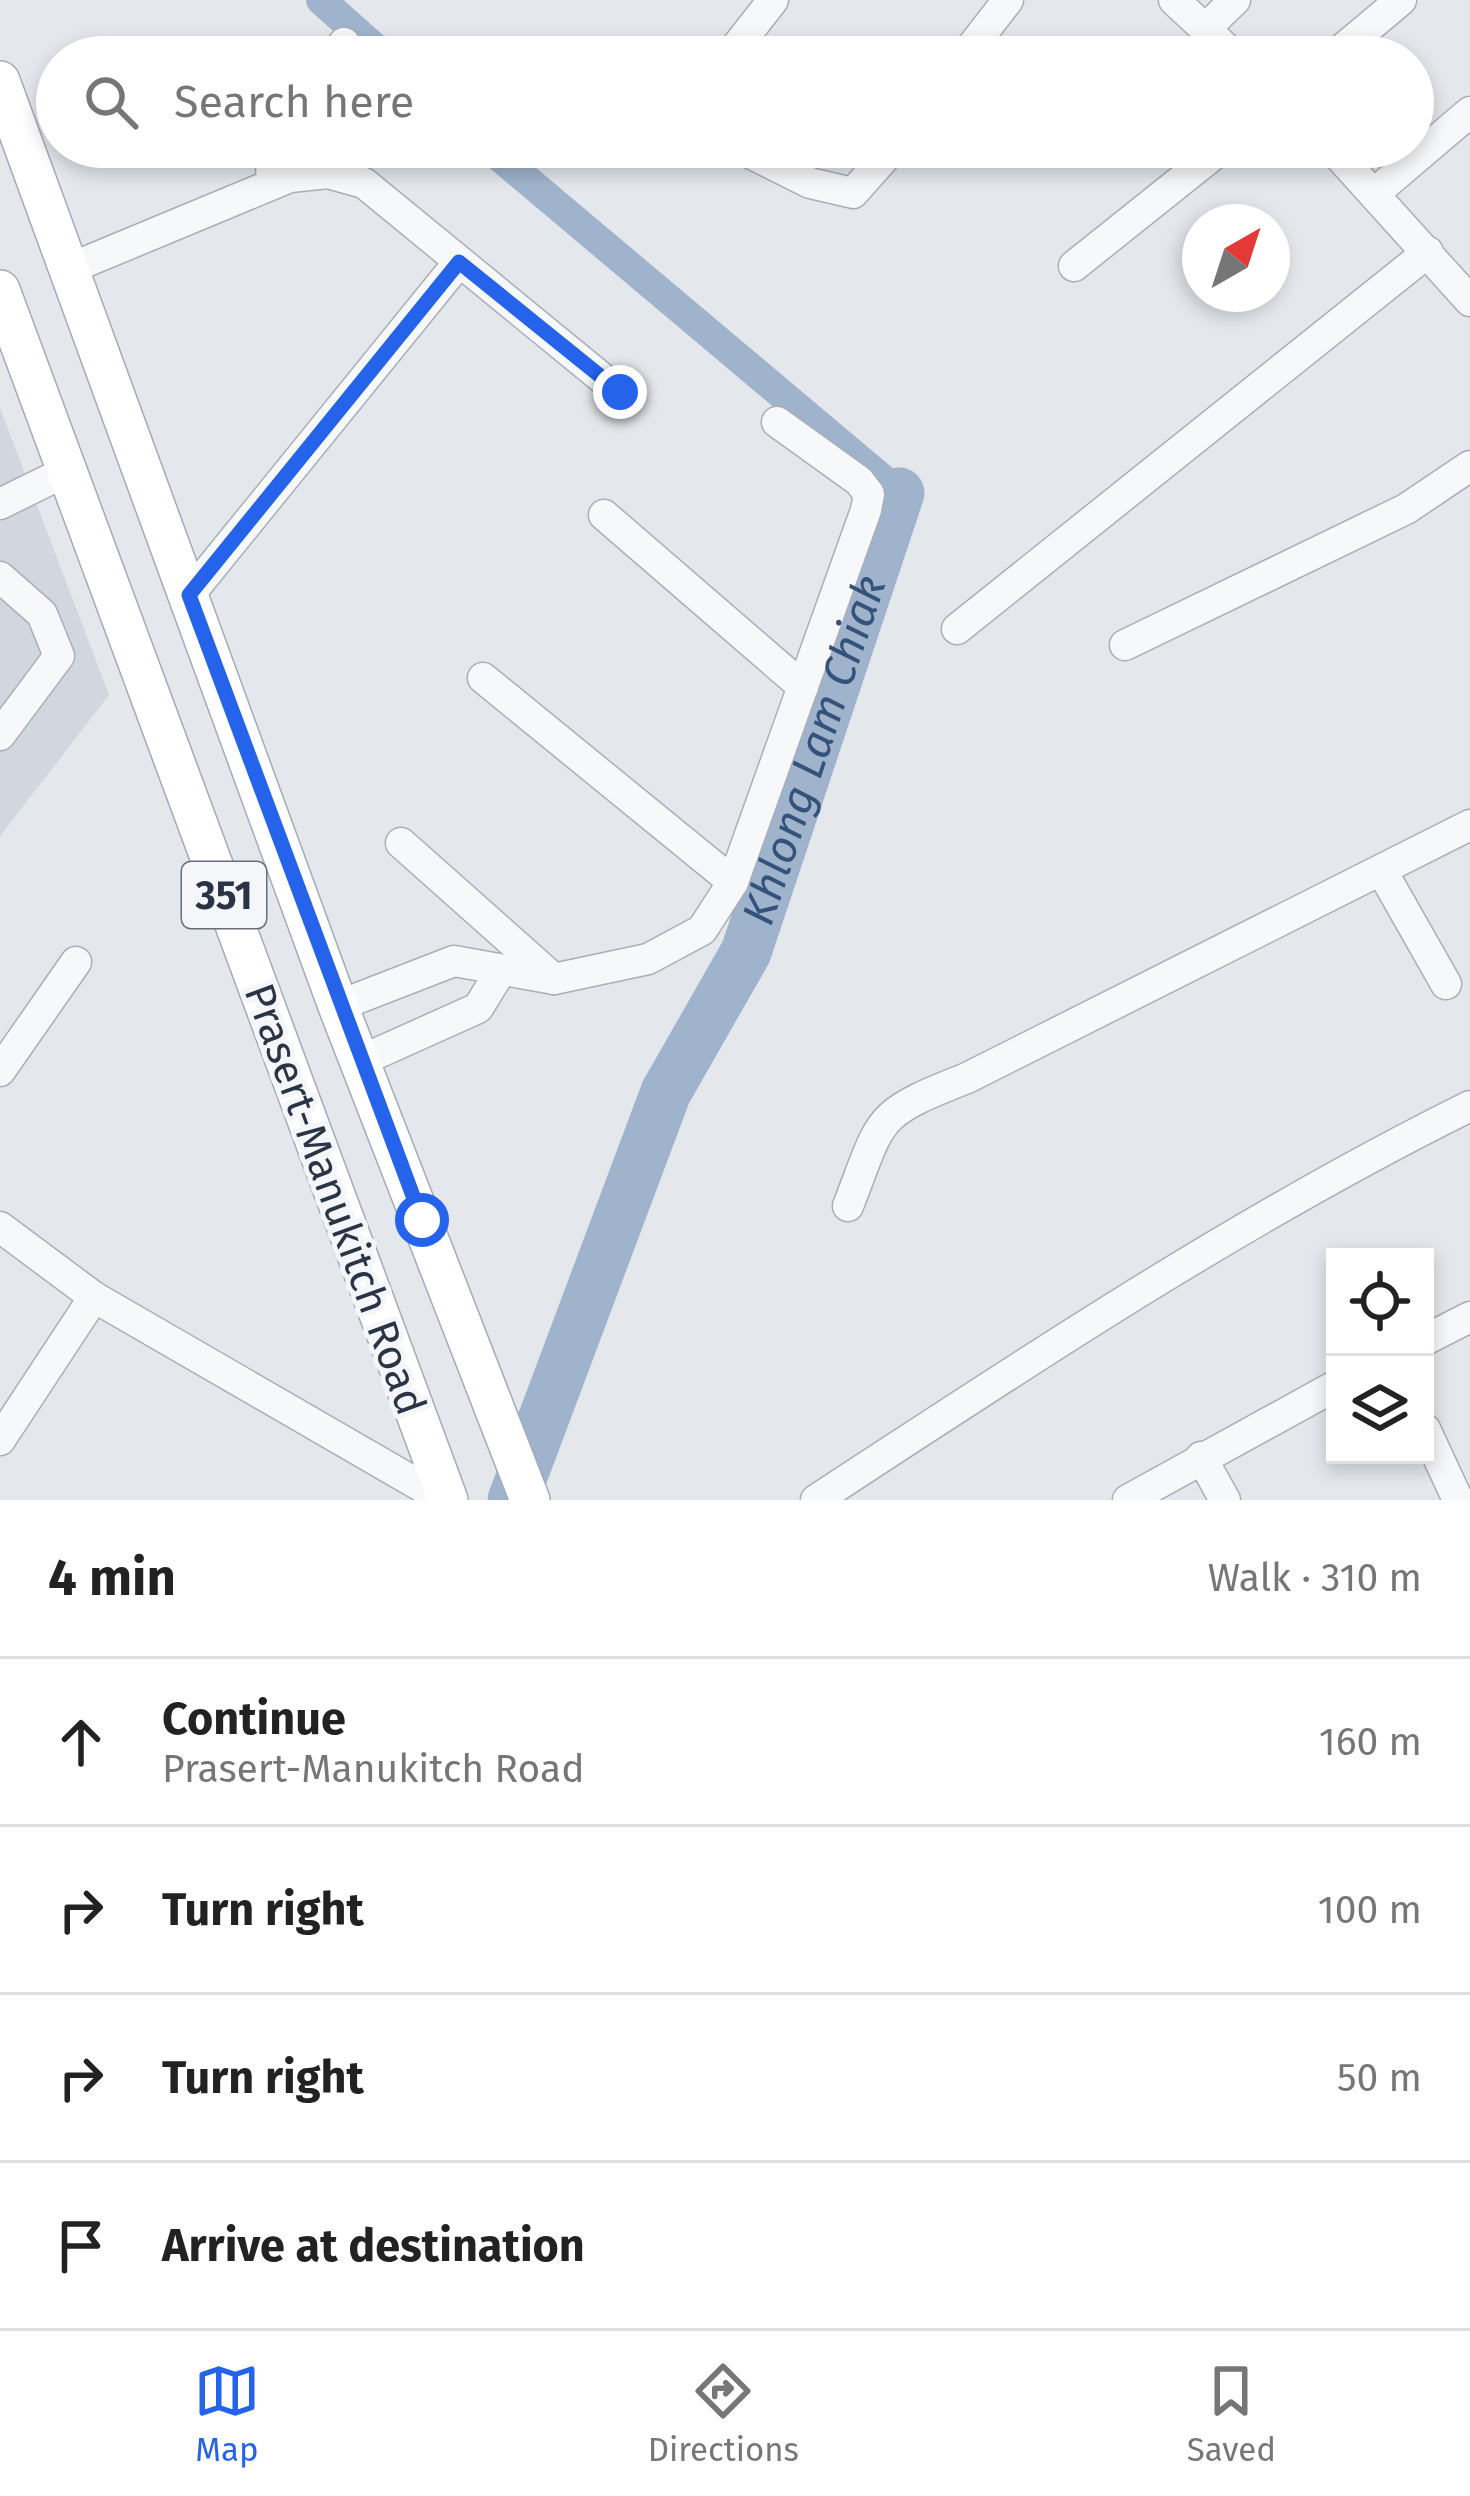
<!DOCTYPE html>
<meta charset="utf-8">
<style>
body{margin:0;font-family:"Fira Sans",sans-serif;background:#f6f6f6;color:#222}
.controls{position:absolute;right:36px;bottom:36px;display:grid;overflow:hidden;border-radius:0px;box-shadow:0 6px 18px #0003}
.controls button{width:108px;height:108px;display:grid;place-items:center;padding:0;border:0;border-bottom:3px solid #e0e0e0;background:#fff;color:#222;font:60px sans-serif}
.compass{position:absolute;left:1182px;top:204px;width:108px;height:108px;border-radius:50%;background:#fff;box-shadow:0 6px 18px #0003;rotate:39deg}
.stop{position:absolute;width:36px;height:36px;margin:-27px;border:9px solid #2563eb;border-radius:50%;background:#fff}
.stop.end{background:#2563eb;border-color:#fff;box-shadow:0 3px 12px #0008}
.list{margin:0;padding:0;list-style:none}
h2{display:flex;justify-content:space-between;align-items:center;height:156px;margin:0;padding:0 48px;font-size:51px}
h2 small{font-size:39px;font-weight:400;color:#767676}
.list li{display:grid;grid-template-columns:78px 1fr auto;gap:36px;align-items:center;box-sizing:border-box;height:168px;padding:0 48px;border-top:3px solid #e0e0e0}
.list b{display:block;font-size:45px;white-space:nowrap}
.list p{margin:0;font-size:39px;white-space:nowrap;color:#767676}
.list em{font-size:39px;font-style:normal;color:#767676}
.icon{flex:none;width:66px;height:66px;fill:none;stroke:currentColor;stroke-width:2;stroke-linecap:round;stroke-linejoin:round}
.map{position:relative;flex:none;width:1470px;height:1500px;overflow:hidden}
.search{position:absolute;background:#fff;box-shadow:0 6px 18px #0003;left:36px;right:36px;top:36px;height:132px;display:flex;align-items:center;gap:30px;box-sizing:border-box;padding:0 42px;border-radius:66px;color:#767676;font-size:45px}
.sheet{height:828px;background:#fff}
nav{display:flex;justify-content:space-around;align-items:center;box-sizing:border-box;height:168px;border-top:3px solid #e0e0e0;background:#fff;font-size:33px;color:#767676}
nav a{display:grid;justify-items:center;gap:6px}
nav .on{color:#2563eb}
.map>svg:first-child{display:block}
</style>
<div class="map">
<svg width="1470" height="1500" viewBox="0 0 1470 1500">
<rect width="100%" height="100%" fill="#e4e7ec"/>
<path fill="#d2d6de" d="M0,408L109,695L0,836Z"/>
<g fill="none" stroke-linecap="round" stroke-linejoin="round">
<g stroke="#9fb4cc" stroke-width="30">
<path d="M321,0L385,57"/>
<path d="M488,147L899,493"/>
</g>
<path stroke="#9fb4cc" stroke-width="51" id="s1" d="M513,1500L666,1092L746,952L899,493"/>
<defs>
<g id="minor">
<path d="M1174,0L1235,57"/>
<path d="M1205,29L1235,0"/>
<path d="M738,45L773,0"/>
<path d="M332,57L344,43"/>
<path d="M964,57L1008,0"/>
<path d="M1333,57L1401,0"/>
<path d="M270,147L272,184"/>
<path d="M738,147L810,183L853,193L894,147"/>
<path d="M1331,147L1470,301"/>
<path d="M1376,192L1470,112"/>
<path d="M1074,266L1223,147"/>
<path d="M71,268L290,177L328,173L364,183L619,392"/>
<path d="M0,504L67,471"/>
<path d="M604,515L803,687"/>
<path d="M0,577L42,614L59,656L0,735"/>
<path d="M189,595L459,262"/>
<path d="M957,629L1428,252"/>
<path d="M1125,645L1406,509L1470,466"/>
<path d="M483,678L733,882"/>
<path d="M401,843L554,979"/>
<path d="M1383,873L1446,984"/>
<path d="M338,1006L454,961L554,979L648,959L702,930L733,882L866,510L869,494L859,481L777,422"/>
<path d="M360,1061L478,1008L500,972"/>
<path d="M0,1071L76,962"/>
<path d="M848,1206C883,1116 873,1115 967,1078L1470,825"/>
<path d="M0,1227L94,1297L445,1500"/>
<path d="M1425,1340L1470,1317"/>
<path d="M1425,1429L1458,1500"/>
<path d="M0,1440L94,1297"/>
<path d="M1201,1457L1225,1500"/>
<path d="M816,1500C1028,1361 1242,1219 1470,1106"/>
<path d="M1128,1500L1335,1386"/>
</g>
<g id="major">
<path d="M0,81L338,1006L530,1500"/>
<path d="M0,290L448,1500"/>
</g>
</defs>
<use href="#minor" stroke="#a9aeb7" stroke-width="33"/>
<use href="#major" stroke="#a3abb8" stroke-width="42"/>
<use href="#minor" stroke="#f7f8fa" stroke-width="30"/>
<use href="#major" stroke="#fff" stroke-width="39"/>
</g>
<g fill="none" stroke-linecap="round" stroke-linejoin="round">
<path stroke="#2563eb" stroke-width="15" d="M422,1220L189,595L459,262L620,392"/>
</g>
<g text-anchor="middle" stroke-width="10" stroke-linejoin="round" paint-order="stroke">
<rect fill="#f4f6f9" stroke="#676e7b" stroke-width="3" x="182" y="862" width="84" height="66" rx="9"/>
<g font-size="39" font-weight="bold" fill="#2b3445">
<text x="224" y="909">351</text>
</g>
<g font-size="42" fill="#2b3445" stroke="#f4f6f9">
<text transform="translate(336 1199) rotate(70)" y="15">Prasert-Manukitch Road</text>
</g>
<g font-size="45" font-style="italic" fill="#34527a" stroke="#f4f6f9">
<text dy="16" stroke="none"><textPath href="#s1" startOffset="810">Khlong Lam Chiak</textPath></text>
</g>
</g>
</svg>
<div class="controls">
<button><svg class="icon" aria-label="locate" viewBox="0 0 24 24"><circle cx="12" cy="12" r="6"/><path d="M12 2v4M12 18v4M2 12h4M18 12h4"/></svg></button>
<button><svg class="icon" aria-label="layers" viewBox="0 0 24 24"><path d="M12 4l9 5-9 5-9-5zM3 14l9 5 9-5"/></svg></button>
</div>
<svg class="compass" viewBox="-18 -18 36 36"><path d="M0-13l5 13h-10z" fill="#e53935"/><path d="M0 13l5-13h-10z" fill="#767676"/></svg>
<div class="stop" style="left:422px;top:1220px"></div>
<div class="stop end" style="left:620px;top:392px"></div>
<div class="search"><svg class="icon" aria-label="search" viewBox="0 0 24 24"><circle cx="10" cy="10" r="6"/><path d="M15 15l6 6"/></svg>Search here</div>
</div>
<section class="sheet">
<h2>4 min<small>Walk · 310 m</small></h2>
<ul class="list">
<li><svg class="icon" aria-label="ahead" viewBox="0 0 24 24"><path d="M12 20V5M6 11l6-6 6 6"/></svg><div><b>Continue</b><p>Prasert-Manukitch Road</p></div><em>160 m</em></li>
<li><svg class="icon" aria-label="right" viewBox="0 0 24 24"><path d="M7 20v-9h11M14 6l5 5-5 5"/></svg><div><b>Turn right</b></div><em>100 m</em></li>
<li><svg class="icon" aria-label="right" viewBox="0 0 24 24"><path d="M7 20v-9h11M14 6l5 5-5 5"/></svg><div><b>Turn right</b></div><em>50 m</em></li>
<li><svg class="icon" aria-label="arrive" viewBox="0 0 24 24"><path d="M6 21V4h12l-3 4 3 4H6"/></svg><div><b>Arrive at destination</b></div></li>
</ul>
</section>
<nav>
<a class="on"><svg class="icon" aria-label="map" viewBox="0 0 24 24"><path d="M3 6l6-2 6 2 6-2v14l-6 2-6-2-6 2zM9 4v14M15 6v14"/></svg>Map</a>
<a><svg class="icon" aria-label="directions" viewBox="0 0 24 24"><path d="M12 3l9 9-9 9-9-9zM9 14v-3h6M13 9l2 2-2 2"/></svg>Directions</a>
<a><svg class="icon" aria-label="saved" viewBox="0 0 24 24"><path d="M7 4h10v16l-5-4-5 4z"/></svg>Saved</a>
</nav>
